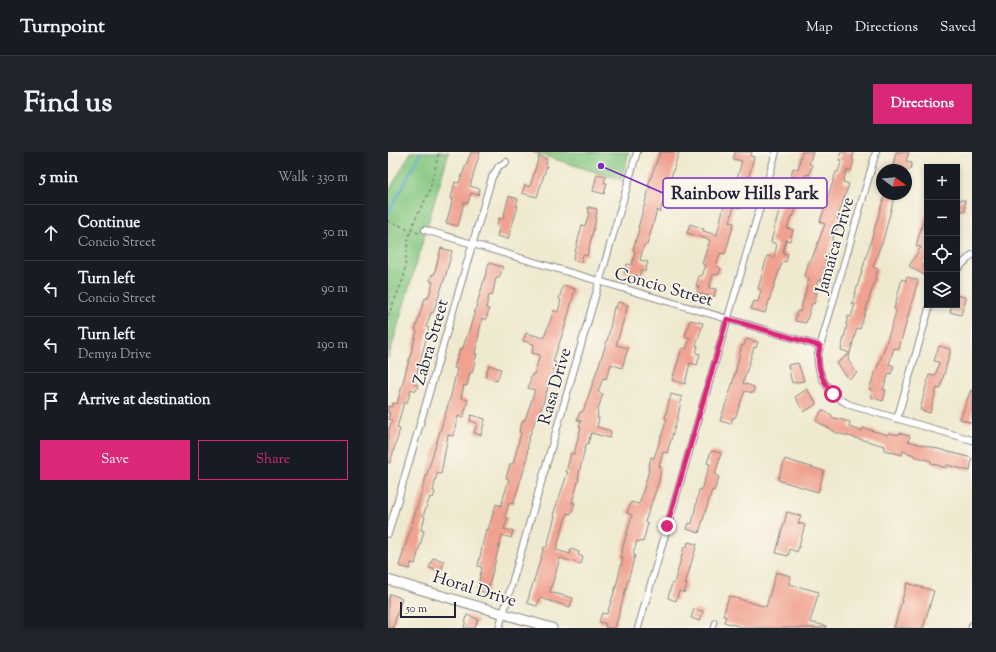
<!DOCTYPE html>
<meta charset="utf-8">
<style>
body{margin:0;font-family:"Sorts Mill Goudy",serif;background:#20242c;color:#f1f3f6}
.controls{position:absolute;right:12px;top:12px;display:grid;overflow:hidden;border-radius:0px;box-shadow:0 2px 6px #0003}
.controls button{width:36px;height:36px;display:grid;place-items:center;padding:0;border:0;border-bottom:1px solid #363941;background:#171b24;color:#f1f3f6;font:20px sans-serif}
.compass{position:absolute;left:488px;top:12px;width:36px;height:36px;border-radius:50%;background:#171b24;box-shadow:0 2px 6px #0003;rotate:106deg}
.scale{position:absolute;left:12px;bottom:10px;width:56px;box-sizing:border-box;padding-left:4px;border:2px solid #22223b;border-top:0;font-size:11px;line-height:14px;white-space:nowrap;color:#22223b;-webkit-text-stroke:3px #fbf7ec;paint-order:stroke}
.stop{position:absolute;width:12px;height:12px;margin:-9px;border:3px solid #db2777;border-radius:50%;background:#fff}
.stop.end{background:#db2777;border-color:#fff;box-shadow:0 1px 4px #0008}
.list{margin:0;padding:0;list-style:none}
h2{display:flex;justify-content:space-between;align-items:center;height:52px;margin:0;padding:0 16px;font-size:17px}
h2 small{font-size:13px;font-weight:400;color:#9ea1a6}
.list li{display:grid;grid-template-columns:26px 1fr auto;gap:12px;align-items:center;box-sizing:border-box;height:56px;padding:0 16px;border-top:1px solid #363941}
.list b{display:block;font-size:15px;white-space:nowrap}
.list p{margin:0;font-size:13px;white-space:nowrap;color:#9ea1a6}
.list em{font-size:13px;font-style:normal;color:#9ea1a6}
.actions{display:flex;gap:8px;padding:12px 16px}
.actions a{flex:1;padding:9px 0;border:1px solid #db2777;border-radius:0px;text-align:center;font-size:14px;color:#db2777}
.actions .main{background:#db2777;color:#fff}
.icon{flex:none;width:22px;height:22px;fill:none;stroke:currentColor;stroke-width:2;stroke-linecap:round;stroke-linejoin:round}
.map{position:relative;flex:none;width:584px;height:476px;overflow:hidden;border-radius:0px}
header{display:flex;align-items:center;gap:24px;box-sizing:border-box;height:56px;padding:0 20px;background:#171b24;border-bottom:1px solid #363941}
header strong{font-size:19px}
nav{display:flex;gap:22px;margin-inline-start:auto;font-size:14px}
.intro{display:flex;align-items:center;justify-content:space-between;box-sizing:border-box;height:96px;padding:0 24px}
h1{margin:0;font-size:28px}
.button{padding:10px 18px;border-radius:0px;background:#db2777;color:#fff;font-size:14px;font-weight:700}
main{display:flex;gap:24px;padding:0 24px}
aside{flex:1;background:#171b24;border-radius:0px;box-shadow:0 2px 6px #0003}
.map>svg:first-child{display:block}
</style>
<header>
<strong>Turnpoint</strong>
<nav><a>Map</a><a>Directions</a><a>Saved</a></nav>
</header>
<div class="intro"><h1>Find us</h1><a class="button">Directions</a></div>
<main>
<aside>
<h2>5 min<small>Walk · 330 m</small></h2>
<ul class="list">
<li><svg class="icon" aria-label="ahead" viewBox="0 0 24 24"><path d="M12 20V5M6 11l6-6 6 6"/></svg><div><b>Continue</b><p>Concio Street</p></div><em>50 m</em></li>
<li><svg class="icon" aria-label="left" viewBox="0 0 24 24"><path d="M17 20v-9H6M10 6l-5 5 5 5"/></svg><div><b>Turn left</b><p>Concio Street</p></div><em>90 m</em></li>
<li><svg class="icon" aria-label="left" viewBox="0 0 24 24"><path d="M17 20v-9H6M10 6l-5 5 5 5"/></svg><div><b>Turn left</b><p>Demya Drive</p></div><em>190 m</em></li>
<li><svg class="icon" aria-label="arrive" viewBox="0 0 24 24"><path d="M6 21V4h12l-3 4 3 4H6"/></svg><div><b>Arrive at destination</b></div></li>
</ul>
<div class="actions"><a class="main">Save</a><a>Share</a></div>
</aside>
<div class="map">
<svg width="584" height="476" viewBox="0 0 584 476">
<rect width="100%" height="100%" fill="#fbf7ec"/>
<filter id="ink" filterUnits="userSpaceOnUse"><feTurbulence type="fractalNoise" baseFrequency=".025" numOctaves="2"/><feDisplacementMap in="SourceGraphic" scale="8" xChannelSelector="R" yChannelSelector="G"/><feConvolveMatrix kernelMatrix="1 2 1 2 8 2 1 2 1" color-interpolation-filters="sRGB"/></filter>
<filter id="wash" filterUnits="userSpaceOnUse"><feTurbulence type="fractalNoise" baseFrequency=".012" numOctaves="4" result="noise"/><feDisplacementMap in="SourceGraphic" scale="16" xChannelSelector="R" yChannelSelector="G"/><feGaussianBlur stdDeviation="0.9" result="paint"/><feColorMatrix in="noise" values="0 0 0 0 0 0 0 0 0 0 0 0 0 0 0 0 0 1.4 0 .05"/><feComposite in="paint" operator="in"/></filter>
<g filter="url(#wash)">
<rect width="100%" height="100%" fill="#efe9cf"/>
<g fill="#85c881" stroke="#54755e">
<path d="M23,0H61L0,207V41Z"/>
<path d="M144,0H241L233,28Z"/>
</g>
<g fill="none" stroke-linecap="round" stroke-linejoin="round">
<path stroke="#50a5cc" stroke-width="2" d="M0,62L33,0"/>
</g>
<g id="blocks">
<g fill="#f0a18f">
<path d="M83,0H92L82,34L92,37L90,43L83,41L80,51L76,50L70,74L58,71L65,47L63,46L67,30L71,31Z"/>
<path d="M272,0H291L272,60L269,58L259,93H256L252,108L260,110L257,120L253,118L251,125L236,120L239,112L244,113L247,99L245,98L251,77L250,76L262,33H260Z"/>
<path d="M347,0H364L362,4L366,5L358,36L354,35L350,49H353L352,56L346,54L342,70L346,71L337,102L332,101L328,114L333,116L330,123L325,122L321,136L328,137L326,145L309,141L311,135L308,134L311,124H314L318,113L314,112L322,88L299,81L302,72L316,77L315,79L329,83L340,36L346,37L354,9L345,7Z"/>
<path d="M414,0H425L421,12L424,13L421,23L418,22L412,50H410L405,65L403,64L399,76L405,78L402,89L398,88L395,101L400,102L398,110L395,109L392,116L377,161L363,157L366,149L370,150L373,138L370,137L379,104L386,106L389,92L383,90L387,73L398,38L405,40L409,26L403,24L405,16L410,17Z"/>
<path d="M453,0H466L464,7L466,8L463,19L459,18L455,30L461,32L449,67L453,68L446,82L436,112L438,113L433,129L430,128L426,140L429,141L426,152L424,151L418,171L407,169L409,159L412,160L421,126L417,125L421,108L423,109L437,72L432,70L448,20H450L454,8H451Z"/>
<path d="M508,0H521L518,9L524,11L522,18H504Z"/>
<path d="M151,4L159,7L158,12L159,13L149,45L134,41L137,33L142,35Z"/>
<path d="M209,22L218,24L216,31H219L216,42L205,39Z"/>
<path d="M497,42H507L494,92H493L485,115L490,117L487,128L472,177L469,176L462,201L453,198L459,173H458L460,164L463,165L467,152H464Z"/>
<path d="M121,44L130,47L128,54H130L120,87L109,84L112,74L109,73L111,66L115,67Z"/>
<rect x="569" y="48" width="8" height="11"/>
<path d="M200,55L209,57L207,71L199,104L195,103L193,110L185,108L194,73L197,74L201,62Z"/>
<path d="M537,63H539V106L534,113L539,116V119L536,123L521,114L533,95L528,94Z"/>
<path d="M53,96L64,99L58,122L45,161H43L38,175L41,176L26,232L30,233L28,239L23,237L19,251L16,250L9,276L12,277L2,311H0V280L4,268L0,267L2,261H0V254L4,255L5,251L9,252L29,179L27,178L37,146L39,147L42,141L45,130L42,129L44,122L46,123Z"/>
<path d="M101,111L115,115L111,126H108L104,144L101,143L98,156L101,157L98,168L94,166L87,202H89L84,221L82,220L79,234L76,233L73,246L80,248L75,266L70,264L65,284L60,283L53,322L49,321L45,339L47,340L45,346L42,345L35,364L37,365L33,378L36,379L27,412L23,411L22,417L11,414L63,243L69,217L66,216L72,197L74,198L82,176Z"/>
<path d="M519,125L530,128L511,197L506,196L501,212L506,214L503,222L501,221L495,238H498L495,249L483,245L485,238L481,237L495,201L506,167L508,158L506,157L514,127L518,129Z"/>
<path d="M175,133L187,137L177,175L167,203L165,210H168L165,219L151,264L149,263L140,289L139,308L125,352L121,351L117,365L120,366L116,377L125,379L123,386L114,383L99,441L89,438L94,415L90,414L98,377L100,378L108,352L113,354L121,327L118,326L122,312H125L133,281L131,280L135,268H137L147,238L140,236L144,222H146L152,203L144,201L146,192L135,189L138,181L156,186L166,158L170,160L173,148L171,147Z"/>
<path d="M569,143L578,146L573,163L562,160L564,153H569Z"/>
<path d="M230,150L240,153L228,193L240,196L234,216L223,212L218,227L215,226L210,240L215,242L209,260L210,261L209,266H211L209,275L223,279L222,286L203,281L200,292H198L190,326H191L184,351H187L183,362L179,361L168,398L182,402L183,397L191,400L190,403L195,405L193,412L172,406L162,440L185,446L182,455L152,446L149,454L139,451L156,395H159L167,364L165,363L180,320H178L183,301L186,302L193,275L191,274L193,269L189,268L192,260H194L196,257L220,186L226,155L228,156Z"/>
<path d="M302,168L315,171L308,194H310L308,201L312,202L309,213L302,211L297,232L284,228L294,196L298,197L302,186L297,184Z"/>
<path d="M358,187L370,190L368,196L366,195L355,231L366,235L365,241L357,239L347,266L345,265L343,272L332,269L344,233L354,193L356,194Z"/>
<path d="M551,194L562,197V201L552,237L549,236L542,261L532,258L541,223L547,224L551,210L546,209Z"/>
<path d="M462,201L460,208L469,221L461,227L449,211Z"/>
<path d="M410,211L416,229L404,231L400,213Z"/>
<path d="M101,213L113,217L109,229L97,225Z"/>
<path d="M419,237L429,252L416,260L407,245Z"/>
<path d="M583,238H584V271L572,267Z"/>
<path d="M283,242L294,245L290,264L279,301L275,300L271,314L273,315L271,329L257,370L260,371L255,390L249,389L245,402L247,403L227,476H220L217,475L218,472L211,470L214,461L219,462L228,434L235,406H233L235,398H234L244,363L239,361L243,350L250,352L252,350L261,318H260L263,305L266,306L279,267L277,266Z"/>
<path d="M434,258L444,263L443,265L462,270L461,275L474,279L475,276L500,283L501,281L510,283L511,281L522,284L520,289L584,306L582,319L559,313L558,316L543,311V309L526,304V303L515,299L514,303L496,298L497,294L449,281L428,269Z"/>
<path d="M83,263L97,267L93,283L86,281L89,271L82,269Z"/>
<path d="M323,299L333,301L327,323L331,325L326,339L324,338L311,381L299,377L301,371L304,372L311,338H313L322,312L319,311Z"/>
<path d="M397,307L436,319L430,340L390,328Z"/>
<path d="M399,360L413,364L410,371L417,373L409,400L402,397L400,404L388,401Z"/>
<path d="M300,390L309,392L297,432H299L296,441L291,439L288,449L280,446L284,431L286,432L296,395H299Z"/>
<path d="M45,406L56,409L53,420L41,416Z"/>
<path d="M388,420L403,424L401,432L431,440L422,470L438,474V476H357L336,470L338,464H335L341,444L378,455Z"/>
<path d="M519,431L546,439L535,476H506Z"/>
<path d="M2,442L14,446L5,476H0V448Z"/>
<path d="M306,457L315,459L312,469L303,466Z"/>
<path d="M79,463L90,467L87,476H76Z"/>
</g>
</g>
</g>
<g filter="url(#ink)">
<use href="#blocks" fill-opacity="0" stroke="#888685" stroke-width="1"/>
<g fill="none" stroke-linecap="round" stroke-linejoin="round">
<defs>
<g id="lane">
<path d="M325,476L327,469"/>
<path d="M582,476L584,471"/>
</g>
<g id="street">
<path d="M488,0L430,202C428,225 442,243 462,253L584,288"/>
<path d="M37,78L432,194"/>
<path d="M569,117L584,103"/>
<path d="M509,267L542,153"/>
<path d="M0,382L104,25L111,14L118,10"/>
<path d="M111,476L249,0"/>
<path d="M250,476L388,0"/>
</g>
<path id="secondary" d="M0,428L164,476"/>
</defs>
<use href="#lane" stroke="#888685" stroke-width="5"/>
<use href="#street" stroke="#888685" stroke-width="8"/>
<use href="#secondary" stroke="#888685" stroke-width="11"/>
<g stroke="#888685" stroke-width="1.5" stroke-dasharray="3 3" stroke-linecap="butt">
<path d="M0,69L33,82"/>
<path d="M0,164L16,125L20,87L29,63L41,41L51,0"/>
</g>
<use href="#lane" stroke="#fff" stroke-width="3"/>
<use href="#street" stroke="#fff" stroke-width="6"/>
<use href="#secondary" stroke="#fff" stroke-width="9"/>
</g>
</g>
<g fill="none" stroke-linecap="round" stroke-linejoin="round" filter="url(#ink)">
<path stroke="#db2777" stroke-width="5" d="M279,374L339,167L432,194C427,213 433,228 445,242"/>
</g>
<g text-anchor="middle" stroke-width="3.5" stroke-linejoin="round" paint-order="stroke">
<g font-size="17" fill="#22223b" stroke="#fbf7ec">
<text transform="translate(446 93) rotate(-74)" y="6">Jamaica Drive</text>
<text transform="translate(276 134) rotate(16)" y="6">Concio Street</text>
<text transform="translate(42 190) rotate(-74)" y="6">Zabra Street</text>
<text transform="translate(166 234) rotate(-74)" y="6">Rasa Drive</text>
<text transform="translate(87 436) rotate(17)" y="6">Horal Drive</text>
</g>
</g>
<path fill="none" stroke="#7b2cbf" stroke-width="1.5" d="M213 14L275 41"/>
<circle fill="#7b2cbf" stroke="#fbf7ec" stroke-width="1.5" cx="213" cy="14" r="4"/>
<rect fill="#fbf7ec" stroke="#7b2cbf" stroke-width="1.5" x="275" y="26" width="164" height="30" rx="4"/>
<g font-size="18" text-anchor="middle" font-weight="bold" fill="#22223b">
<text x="357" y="47">Rainbow Hills Park</text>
</g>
</svg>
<div class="controls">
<button>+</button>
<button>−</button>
<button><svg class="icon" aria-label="locate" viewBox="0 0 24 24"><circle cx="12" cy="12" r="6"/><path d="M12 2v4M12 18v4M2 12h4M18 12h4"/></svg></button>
<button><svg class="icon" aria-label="layers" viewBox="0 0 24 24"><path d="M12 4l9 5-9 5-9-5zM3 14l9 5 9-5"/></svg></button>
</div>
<svg class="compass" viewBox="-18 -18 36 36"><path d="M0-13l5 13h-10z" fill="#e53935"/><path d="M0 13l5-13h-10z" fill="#9ea1a6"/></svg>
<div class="scale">50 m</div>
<div class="stop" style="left:445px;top:242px"></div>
<div class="stop end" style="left:279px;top:374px"></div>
</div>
</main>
